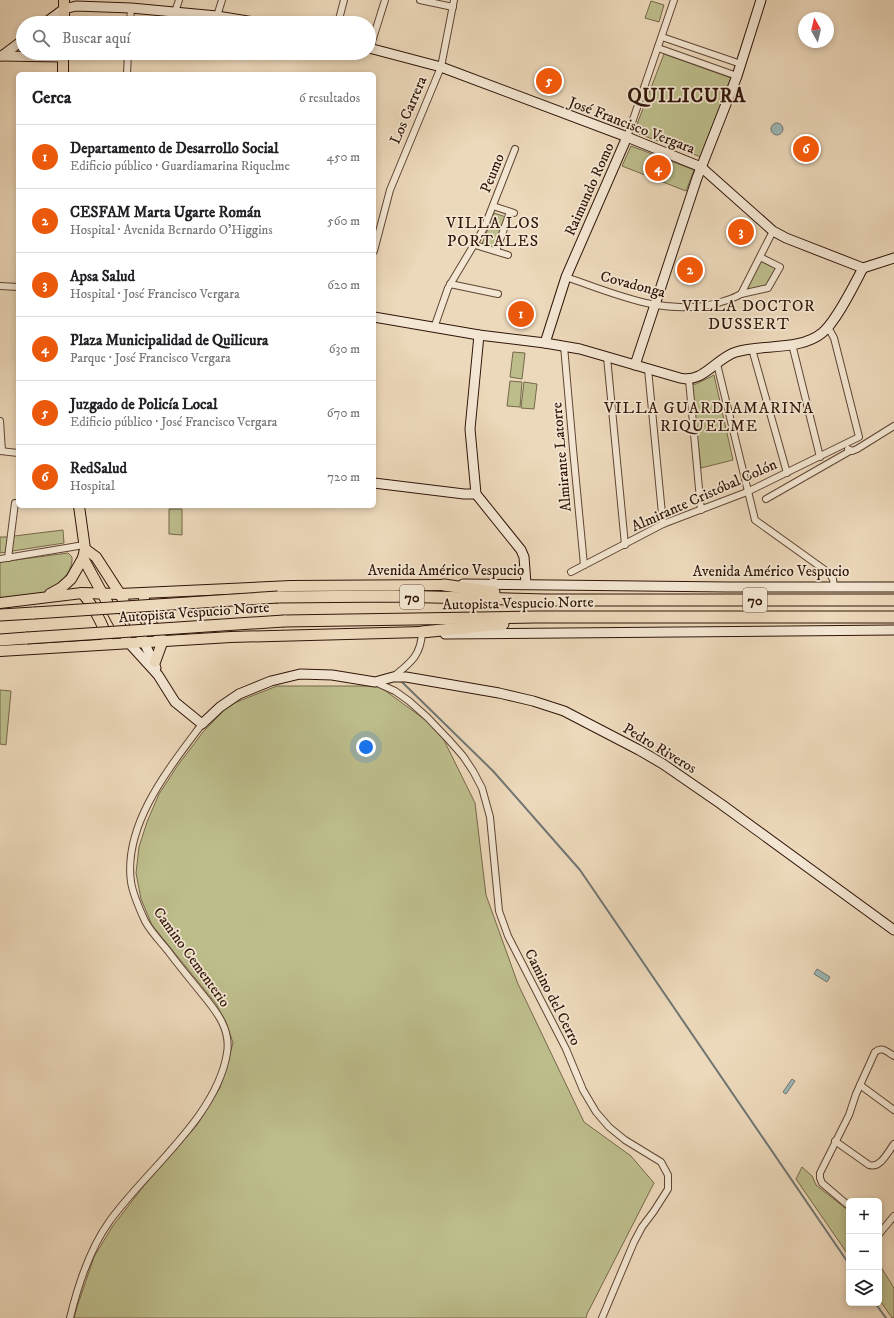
<!DOCTYPE html>
<html lang="es">
<meta charset="utf-8">
<style>
body{margin:0;font-family:"IM FELL DW Pica",serif;background:#f2f2f2;color:#202124}
.controls{position:absolute;right:12px;bottom:12px;display:grid;overflow:hidden;border-radius:6px;box-shadow:0 2px 6px #0003}
.controls button{width:36px;height:36px;display:grid;place-items:center;padding:0;border:0;border-bottom:1px solid #e0e0e0;background:#fff;color:#202124;font:20px sans-serif}
.compass{position:absolute;left:798px;top:12px;width:36px;height:36px;border-radius:50%;background:#fff;box-shadow:0 2px 6px #0003;rotate:352deg}
.you{position:absolute;left:366px;top:747px;width:14px;height:14px;margin:-10px;border:3px solid #fff;border-radius:50%;background:#1a73e8;box-shadow:0 0 0 6px #1a73e833}
.badge{display:grid;place-items:center;width:26px;height:26px;border-radius:50%;background:#ea580c;color:#fff;font-size:13px;font-weight:700}
.pin{position:absolute;translate:-50% -50%;border:2px solid #fff;box-shadow:0 1px 4px #0006}
.list{margin:0;padding:0;list-style:none}
h2{display:flex;justify-content:space-between;align-items:center;height:52px;margin:0;padding:0 16px;font-size:17px}
h2 small{font-size:13px;font-weight:400;color:#757577}
.list li{display:grid;grid-template-columns:26px 1fr auto;gap:12px;align-items:center;box-sizing:border-box;height:64px;padding:0 16px;border-top:1px solid #e0e0e0}
.list b{display:block;font-size:15px;white-space:nowrap}
.list p{margin:0;font-size:13px;white-space:nowrap;color:#757577}
.list em{font-size:13px;font-style:normal;color:#757577}
.icon{flex:none;width:22px;height:22px;fill:none;stroke:currentColor;stroke-width:2;stroke-linecap:round;stroke-linejoin:round}
.map{position:relative;flex:none;width:894px;height:1318px;overflow:hidden}
.search{position:absolute;background:#fff;box-shadow:0 2px 6px #0003;left:16px;top:16px;width:360px;height:44px;display:flex;align-items:center;gap:10px;box-sizing:border-box;padding:0 14px;border-radius:22px;color:#757577;font-size:15px}
.panel{position:absolute;background:#fff;box-shadow:0 2px 6px #0003;left:16px;top:72px;width:360px;height:436px;border-radius:6px}
.map>svg:first-child{display:block}
</style>
<div class="map">
<svg width="894" height="1318" viewBox="0 0 894 1318">
<rect width="100%" height="100%" fill="#ecd8ba"/>
<filter id="stains"><feTurbulence type="fractalNoise" baseFrequency=".005" numOctaves="4"/><feColorMatrix values="0 0 0 0 .2 0 0 0 0 .09 0 0 0 0 .02 0 0 0 .5 -.17"/></filter>
<radialGradient id="worn" r=".72"><stop offset=".6" stop-color="#630" stop-opacity="0"/><stop offset="1" stop-color="#630" stop-opacity=".3"/></radialGradient>
<g fill="#bdbd8c" stroke="#76684a">
<path d="M651,1L664,5L659,22L645,18Z"/>
<path d="M664,54L731,78L701,157L634,132Z"/>
<path d="M631,146L694,170L686,191L622,166Z"/>
<path d="M494,213L506,217L494,248L482,244Z"/>
<path d="M761,261L777,269L767,285L746,290Z"/>
<path d="M513,352L525,353L522,379L510,377Z"/>
<path d="M714,375L733,460L701,468L691,385L696,384Z"/>
<path d="M510,381L522,382L520,407L507,406Z"/>
<path d="M524,382L537,384L534,409L521,408Z"/>
<path d="M169,509H182V535L169,534Z"/>
<path d="M63,530L64,543L0,553V537H6Z"/>
<path d="M68,553L72,557C72,560 72,563 71,566C68,577 53,591 41,594C28,597 13,597 0,598V562Z"/>
<path d="M277,686H379L439,730L475,803L486,895L518,984L584,1122L631,1156L654,1183L587,1314L586,1318H74L77,1307L94,1257L112,1227L143,1187L197,1125L220,1088L233,1043L226,1022L216,1004L152,925L141,899L136,873L139,847L147,822L159,794L178,765L203,732L229,705Z"/>
<path d="M0,690L11,691L6,745L0,744Z"/>
<path d="M802,1167L812,1176L816,1185L849,1211V1256L796,1179Z"/>
<path d="M879,1264L894,1288V1318H892L879,1299Z"/>
</g>
<g fill="#9bb8b8" stroke="#707672">
<circle cx="777" cy="129" r="6"/>
<path d="M817,969L830,977L827,982L814,974Z"/>
<path d="M792,1079L795,1081L786,1094L783,1092Z"/>
</g>
<g fill="none" stroke-linecap="round" stroke-linejoin="round">
<g stroke="#707672" stroke-width="2">
<path d="M400,680L493,771L580,870L849,1264"/>
<path d="M875,1303L886,1318"/>
</g>
<defs>
<g id="street">
<path d="M420,0L453,7"/>
<path d="M175,12L179,0"/>
<path d="M217,16L222,0"/>
<path d="M130,23L131,8"/>
<path d="M338,23L344,0"/>
<path d="M662,37L741,64"/>
<path d="M370,48L385,0"/>
<path d="M658,48L737,76"/>
<path d="M127,74L128,53"/>
<path d="M627,137L674,0"/>
<path d="M493,206L514,213"/>
<path d="M475,245L508,255"/>
<path d="M374,251L390,190L441,67L454,0"/>
<path d="M496,251L510,212"/>
<path d="M566,277C616,294 664,317 718,303C726,300 733,299 741,294L773,231"/>
<path d="M450,284L498,294"/>
<path d="M0,286L18,287"/>
<path d="M741,294L768,288L780,267L760,257"/>
<path d="M434,328L448,288L484,228L515,149"/>
<path d="M792,344L820,457"/>
<path d="M564,346L573,449L584,565"/>
<path d="M752,349L787,473"/>
<path d="M607,357L625,545"/>
<path d="M717,364L755,520L829,573L833,579L834,587"/>
<path d="M648,369L663,524"/>
<path d="M689,380L701,510"/>
<path d="M0,421L2,451"/>
<path d="M848,449L852,451L857,449L894,426"/>
<path d="M0,451L18,453"/>
<path d="M766,499L850,451"/>
<path d="M8,558L15,503"/>
<path d="M0,559L84,545"/>
<path d="M571,572L663,524L747,492L859,437L834,338L828,327"/>
<path d="M393,677C410,663 421,656 422,632"/>
<path d="M375,682L395,691L409,701L427,717L448,739L463,756L473,771L482,788L490,817L499,911L508,936L566,1049L583,1090L596,1112L609,1127L625,1140L661,1162L668,1175V1189L654,1211L642,1227L634,1242L602,1318"/>
<path d="M860,1085L894,1110"/>
<path d="M835,1141L869,1165C880,1169 888,1152 894,1144"/>
<path d="M849,1206L822,1183L820,1178V1173L849,1115L856,1094L875,1052C882,1046 887,1052 894,1056"/>
<path d="M879,1234L894,1216"/>
<path d="M70,1318C78,1285 89,1250 109,1222C145,1171 217,1117 227,1053C231,1030 217,1012 203,995C191,980 179,966 168,951C160,941 151,932 145,921C139,908 133,895 131,882C123,824 170,767 202,724"/>
</g>
<g id="secondary">
<path d="M45,23L64,9L76,6L131,8L217,16L261,23"/>
<path d="M369,48L441,67L622,135L701,167L773,231L786,238L863,268"/>
<path d="M0,56L63,57"/>
<path d="M2,56L23,40"/>
<path d="M863,268L894,258"/>
<path d="M374,317L479,335L545,343L580,349L680,378C703,384 716,358 736,352C762,344 800,351 822,333C836,322 854,285 863,268"/>
<path d="M479,335L470,429L476,494L521,550L524,557L526,584"/>
<path d="M545,343L566,277L627,137"/>
<path d="M635,365L697,178L737,76L761,0"/>
<path d="M374,483L464,494H476"/>
<path d="M463,584L728,587H894"/>
<path d="M445,634L894,630"/>
<path d="M128,642L158,675L175,702L202,724L220,707L239,694L271,681L300,674L332,675L375,682L393,677H406L499,693L533,701L564,711L639,750L663,764L721,804L894,930"/>
<path d="M144,642L156,668"/>
</g>
<g id="primary">
<path d="M64,23V0"/>
<path d="M63,74V53"/>
<path d="M85,549L96,557L120,594L142,637"/>
<path d="M83,558L126,637"/>
<path d="M82,593C92,604 104,625 107,640"/>
<path d="M50,594L61,588L71,579L83,558L85,549L79,506"/>
<path d="M144,599C144,612 152,626 159,635"/>
<path d="M0,603L82,593L120,594L291,586L444,585"/>
<path d="M0,651L231,637L422,632"/>
<path d="M155,662L163,640"/>
</g>
<g id="highway">
<path d="M444,585L494,592"/>
<path d="M278,597L393,596L546,600H894"/>
<path d="M0,615L34,613"/>
<path d="M284,621L535,617H894"/>
<path d="M422,632L503,624"/>
<path d="M0,640L27,638"/>
</g>
</defs>
<use href="#street" stroke="#5f4534" stroke-width="8"/>
<use href="#secondary" stroke="#301408" stroke-width="11"/>
<use href="#primary" stroke="#301408" stroke-width="12"/>
<use href="#highway" stroke="#301408" stroke-width="13"/>
<use href="#street" stroke="#f3e6d2" stroke-width="6"/>
<use href="#secondary" stroke="#f3e6d2" stroke-width="9"/>
<use href="#primary" stroke="#ecd8ba" stroke-width="10"/>
<use href="#highway" stroke="#ecd8ba" stroke-width="11"/>
<defs>
<g id="highway-bridge">
<path d="M34,613L278,597"/>
<path d="M27,638L284,621"/>
</g>
</defs>
<use href="#highway-bridge" stroke="#301408" stroke-width="13" stroke-linecap="butt"/>
<use href="#highway-bridge" stroke="#ecd8ba" stroke-width="11"/>
</g>
<g text-anchor="middle" stroke-width="3.5" stroke-linejoin="round" paint-order="stroke">
<g fill="#f3e6d2" stroke="#6a5345" stroke-width="1">
<rect x="400" y="585" width="24" height="24" rx="3"/>
<rect x="743" y="588" width="24" height="24" rx="3"/>
</g>
<g font-size="14" font-weight="bold" fill="#301408">
<text x="412" y="602">70</text>
<text x="755" y="605">70</text>
</g>
<g font-size="15" fill="#301408" stroke="#f3e6d2">
<text transform="translate(408 110) rotate(-67)" y="5">Los Carrera</text>
<text transform="translate(632 125) rotate(21)" y="5">José Francisco Vergara</text>
<text transform="translate(492 173) rotate(-68)" y="5">Peumo</text>
<text transform="translate(589 189) rotate(-66)" y="5">Raimundo Romo</text>
<text transform="translate(633 284) rotate(15)" y="5">Covadonga</text>
<text transform="translate(561 457) rotate(-95)" y="5">Almirante Latorre</text>
<text transform="translate(704 495) rotate(-24)" y="5">Almirante Cristóbal Colón</text>
<text x="446" y="575">Avenida Américo Vespucio</text>
<text x="771" y="576">Avenida Américo Vespucio</text>
<text transform="translate(518 603) rotate(-1)" y="5">Autopista Vespucio Norte</text>
<text transform="translate(194 612) rotate(-4)" y="5">Autopista Vespucio Norte</text>
<text transform="translate(660 748) rotate(31)" y="5">Pedro Riveros</text>
<text transform="translate(192 957) rotate(54)" y="5">Camino Cementerio</text>
<text transform="translate(553 997) rotate(63)" y="5">Camino del Cerro</text>
</g>
<g font-size="16" letter-spacing="1" fill="#301408" stroke="#f3e6d2">
<text x="493" y="228">VILLA LOS<tspan x="493" dy="18">PORTALES</tspan></text>
<text x="749" y="311">VILLA DOCTOR<tspan x="749" dy="18">DUSSERT</tspan></text>
<text x="709" y="413">VILLA GUARDIAMARINA<tspan x="709" dy="18">RIQUELME</tspan></text>
</g>
<g font-size="19" font-weight="bold" letter-spacing="1" fill="#301408" stroke="#f3e6d2">
<text x="687" y="102">QUILICURA</text>
</g>
</g>
<rect width="100%" height="100%" filter="url(#stains)"/>
<rect width="100%" height="100%" fill="url(#worn)"/>
</svg>
<div class="controls">
<button>+</button>
<button>−</button>
<button><svg class="icon" aria-label="layers" viewBox="0 0 24 24"><path d="M12 4l9 5-9 5-9-5zM3 14l9 5 9-5"/></svg></button>
</div>
<svg class="compass" viewBox="-18 -18 36 36"><path d="M0-13l5 13h-10z" fill="#e53935"/><path d="M0 13l5-13h-10z" fill="#757577"/></svg>
<div class="you"></div>
<div class="pin badge" style="left:521px;top:314px">1</div>
<div class="pin badge" style="left:690px;top:270px">2</div>
<div class="pin badge" style="left:741px;top:232px">3</div>
<div class="pin badge" style="left:658px;top:168px">4</div>
<div class="pin badge" style="left:549px;top:81px">5</div>
<div class="pin badge" style="left:806px;top:149px">6</div>
<div class="search"><svg class="icon" aria-label="search" viewBox="0 0 24 24"><circle cx="10" cy="10" r="6"/><path d="M15 15l6 6"/></svg>Buscar aquí</div>
<section class="panel">
<h2>Cerca<small>6 resultados</small></h2>
<ul class="list">
<li><span class="badge">1</span><div><b>Departamento de Desarrollo Social</b><p>Edificio público · Guardiamarina Riquelme</p></div><em>450 m</em></li>
<li><span class="badge">2</span><div><b>CESFAM Marta Ugarte Román</b><p>Hospital · Avenida Bernardo O'Higgins</p></div><em>560 m</em></li>
<li><span class="badge">3</span><div><b>Apsa Salud</b><p>Hospital · José Francisco Vergara</p></div><em>620 m</em></li>
<li><span class="badge">4</span><div><b>Plaza Municipalidad de Quilicura</b><p>Parque · José Francisco Vergara</p></div><em>630 m</em></li>
<li><span class="badge">5</span><div><b>Juzgado de Policía Local</b><p>Edificio público · José Francisco Vergara</p></div><em>670 m</em></li>
<li><span class="badge">6</span><div><b>RedSalud</b><p>Hospital</p></div><em>720 m</em></li>
</ul>
</section>
</div>
